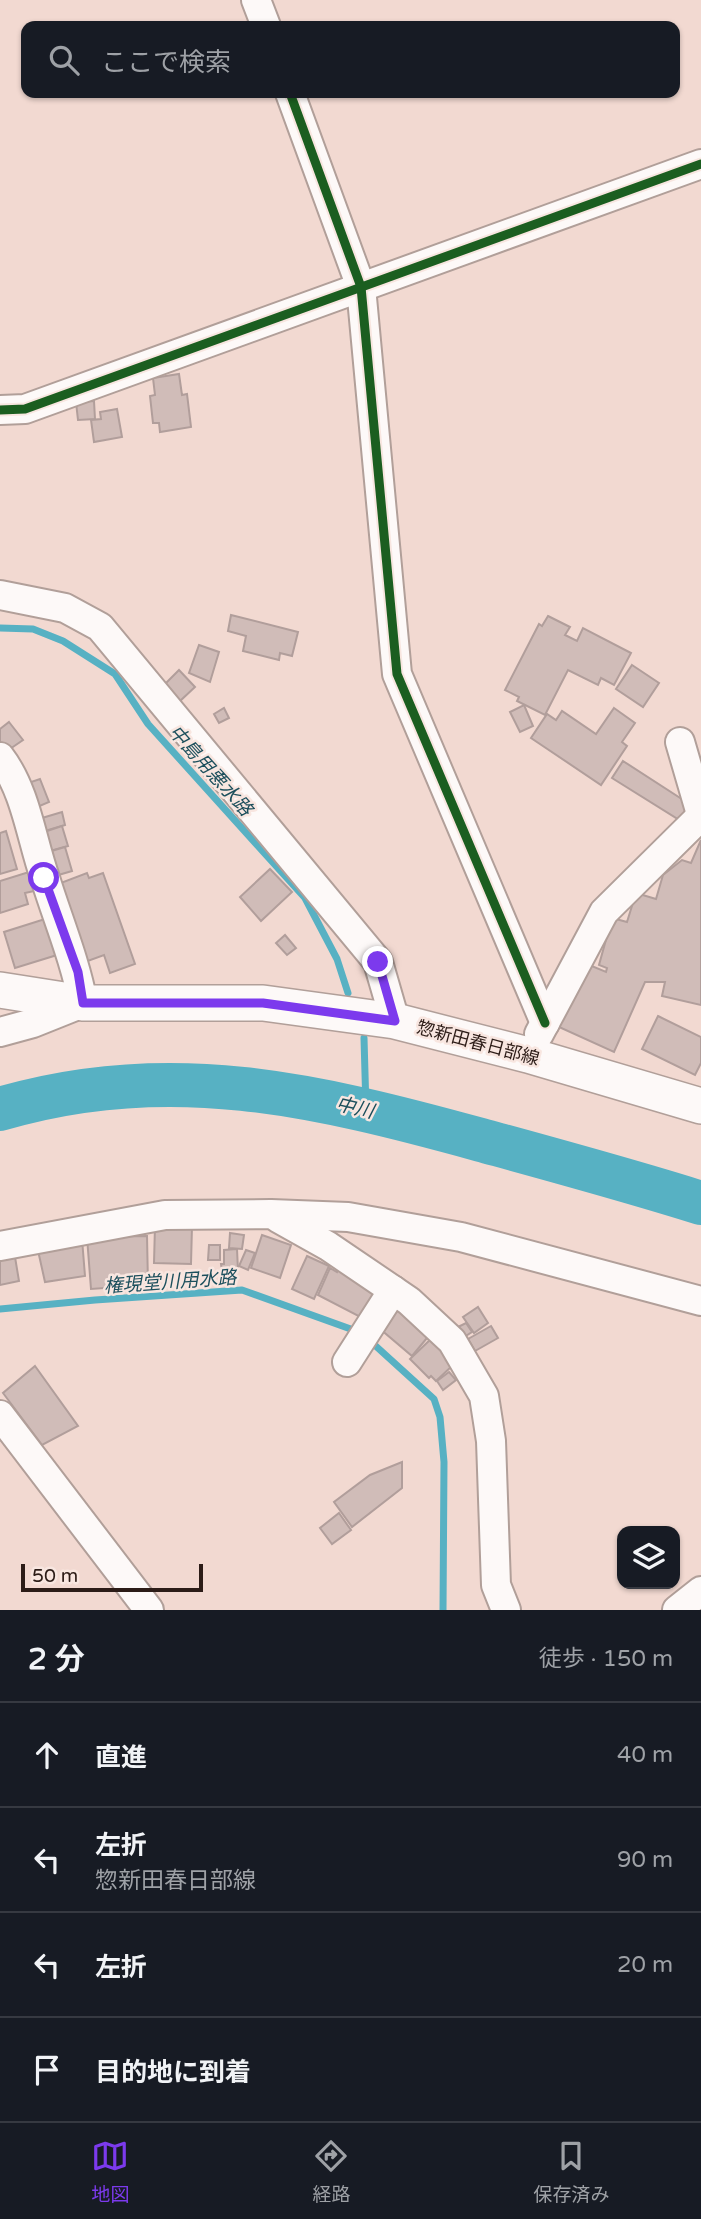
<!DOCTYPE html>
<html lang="ja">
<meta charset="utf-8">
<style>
body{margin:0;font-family:"Varela Round","Noto Sans JP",sans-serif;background:#242831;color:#f1f3f6}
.controls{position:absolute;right:21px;bottom:21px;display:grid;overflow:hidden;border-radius:14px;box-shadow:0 2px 5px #0004}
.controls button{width:63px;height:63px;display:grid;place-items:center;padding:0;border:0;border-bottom:2px solid #363941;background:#171b24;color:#f1f3f6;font:35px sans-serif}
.scale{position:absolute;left:21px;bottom:18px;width:182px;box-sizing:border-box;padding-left:7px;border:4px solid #2c1c17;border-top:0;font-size:19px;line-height:24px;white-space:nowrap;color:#2c1c17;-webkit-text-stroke:5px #f8e6e0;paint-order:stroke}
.stop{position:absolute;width:21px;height:21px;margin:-16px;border:5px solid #7c3aed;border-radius:50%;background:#fff}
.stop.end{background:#7c3aed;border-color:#fff;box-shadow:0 2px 7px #0008}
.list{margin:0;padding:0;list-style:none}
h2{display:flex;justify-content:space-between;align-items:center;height:91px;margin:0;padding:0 28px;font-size:30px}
h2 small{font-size:23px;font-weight:400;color:#9ea1a6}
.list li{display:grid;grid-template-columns:46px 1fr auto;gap:21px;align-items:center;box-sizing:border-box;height:105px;padding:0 28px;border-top:2px solid #363941}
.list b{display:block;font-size:26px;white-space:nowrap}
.list p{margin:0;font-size:23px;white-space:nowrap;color:#9ea1a6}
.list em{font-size:23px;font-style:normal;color:#9ea1a6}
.icon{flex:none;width:38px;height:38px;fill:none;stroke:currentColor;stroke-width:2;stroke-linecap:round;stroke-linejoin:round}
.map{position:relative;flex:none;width:701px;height:1610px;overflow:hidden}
.search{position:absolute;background:#171b24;box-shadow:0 2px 5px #0004;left:21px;right:21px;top:21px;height:77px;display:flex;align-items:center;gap:18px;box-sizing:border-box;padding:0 24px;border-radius:14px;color:#9ea1a6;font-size:26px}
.sheet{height:511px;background:#171b24}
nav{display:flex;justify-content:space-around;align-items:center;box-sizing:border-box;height:98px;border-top:2px solid #363941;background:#171b24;font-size:19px;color:#9ea1a6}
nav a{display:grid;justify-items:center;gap:4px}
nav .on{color:#7c3aed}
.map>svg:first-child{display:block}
</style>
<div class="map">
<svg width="701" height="1610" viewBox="0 0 701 1610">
<rect width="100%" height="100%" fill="#f2d9d1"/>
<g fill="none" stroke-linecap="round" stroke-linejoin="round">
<g stroke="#57b1c3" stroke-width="7">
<path d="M0,628L33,629L63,641L115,674L148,724L305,898L337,959L348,993"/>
<path d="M364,1038L366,1109"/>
<path d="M0,1309L95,1300L242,1290L359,1332"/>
<path d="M368,1339L434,1399L440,1417L444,1462L443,1610"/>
</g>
<path stroke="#57b1c3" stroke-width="44" d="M0,1109C169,1059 317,1095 481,1140C554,1160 628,1180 701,1203"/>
</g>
<g fill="#d0bcb8" stroke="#b19e9b" stroke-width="2">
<path d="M179,374L182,395L187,394L191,427L160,432L159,423H153L150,396L155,395L153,378Z"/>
<path d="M94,401L95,419L78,420L76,402Z"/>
<path d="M117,409L122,437L94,442L91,420L101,419L100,412Z"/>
<path d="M231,615L298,632L292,656L280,653L279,660L243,651L246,636L228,631Z"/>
<path d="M548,616L570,627L565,635L577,641L583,628L631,653L614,685L601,678L598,685L568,670L545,715L517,701L519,697L505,690L539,624L542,626Z"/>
<path d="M199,645L219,652L210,682L189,673Z"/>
<path d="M632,665L659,683L643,707L616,689Z"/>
<path d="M179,670L195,687L180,701L164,685Z"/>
<path d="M524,705L533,726L520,732L510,712Z"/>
<path d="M224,708L229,718L219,723L214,714Z"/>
<path d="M614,708L635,723L622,742L627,746L601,785L531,738L547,714L556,720L562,711L596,734Z"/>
<path d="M9,722L23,740L7,751L0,742V729Z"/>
<path d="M623,761L691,805L681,821L612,778Z"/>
<path d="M40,779L49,802L35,808L25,784Z"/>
<path d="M62,812L65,825L45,831L42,818Z"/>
<path d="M62,826L68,846L50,851L44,832Z"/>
<path d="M6,831L17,869L0,874V833Z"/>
<path d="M701,840V1005L662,996L665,982H645L614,1052L559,1027L587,964L606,972L607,968L599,965L612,918L627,922L636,893L656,899L663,875L682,860L691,863Z"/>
<path d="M65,847L72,871L55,876L48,852Z"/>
<path d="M270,869L292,892L261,921L240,897Z"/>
<path d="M29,872L34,891L25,893L28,904L0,913V881Z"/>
<path d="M87,873L89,878L103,873L135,964L110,973L104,955L85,962L58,884Z"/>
<path d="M45,919L57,955L15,968L4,932Z"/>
<path d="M285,935L296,948L287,955L276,943Z"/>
<path d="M658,1016L701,1037V1063L695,1075L642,1049Z"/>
<path d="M155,1226H192L191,1264L154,1263Z"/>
<path d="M230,1233L244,1235L242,1249L229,1248Z"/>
<path d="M262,1235L291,1245L280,1278L251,1268Z"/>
<path d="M147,1236L148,1285L91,1289L87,1237Z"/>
<path d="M82,1239L85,1276L45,1282L37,1246Z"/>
<path d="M209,1245H220V1260H208Z"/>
<path d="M237,1249L238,1271H222L221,1264H224V1250Z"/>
<path d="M246,1250L255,1253L248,1270L239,1266Z"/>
<path d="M14,1251L19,1281L0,1285V1255Z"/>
<path d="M307,1256L329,1266L314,1299L292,1289Z"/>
<path d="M340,1265L382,1293L368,1321L318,1295L330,1268L337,1272Z"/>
<path d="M398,1302L432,1332L412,1356L379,1328Z"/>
<path d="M478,1307L488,1323L474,1333L463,1317Z"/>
<path d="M466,1323L472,1332L464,1337L458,1327Z"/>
<path d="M491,1326L498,1338L475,1351L468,1339Z"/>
<path d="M433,1337L451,1356L446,1360L452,1366L436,1381L431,1376L429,1378L410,1359Z"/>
<path d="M35,1366L78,1426L42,1445L3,1393Z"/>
<path d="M449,1372L456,1380L443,1390L437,1381Z"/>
<path d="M402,1462V1488L352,1527L334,1502L370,1475Z"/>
<path d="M339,1513L351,1530L332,1544L320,1528Z"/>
</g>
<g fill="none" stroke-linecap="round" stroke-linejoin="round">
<defs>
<g id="minor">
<path d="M256,0L266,26"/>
<path d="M290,93L361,287L397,674L545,1023"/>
<path d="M0,410L25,409L701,164"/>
<path d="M0,595L65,608L100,627L378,962L395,1021"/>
<path d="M680,742L701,814"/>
<path d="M0,757C26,791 31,838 45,878C58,920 75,960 83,1003L33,1023L0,1032"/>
<path d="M539,1034L604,912L701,816"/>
<path d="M278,1218L328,1246L409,1301L452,1341L484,1396L491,1441L496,1585L506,1610"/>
<path d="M0,1246L165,1215L271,1214L348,1217L461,1237L701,1301"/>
<path d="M347,1362L393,1290"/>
<path d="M0,1415L149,1610"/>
<path d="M677,1610L701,1591"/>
</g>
<path id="major" d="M0,990L83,1003H263L395,1021L528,1055L701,1106"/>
</defs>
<use href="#minor" stroke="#b19f99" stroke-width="32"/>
<use href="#major" stroke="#b19f99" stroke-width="38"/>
<use href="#minor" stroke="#fdf9f8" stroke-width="28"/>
<use href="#major" stroke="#fdf9f8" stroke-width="35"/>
<defs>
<g id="cycleway">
<path d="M290,93L361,287L397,674L545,1023"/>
<path d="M0,410L25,409L701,164"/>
</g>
</defs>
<use href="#cycleway" stroke="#f8e6e0" stroke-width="13"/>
<use href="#cycleway" stroke="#1b5e20" stroke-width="9"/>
</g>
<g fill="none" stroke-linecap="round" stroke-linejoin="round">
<path stroke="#7c3aed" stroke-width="9" d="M44,878L78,972L83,1003H263L395,1021L378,962"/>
</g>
<g text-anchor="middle" stroke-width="5" stroke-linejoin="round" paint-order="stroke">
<g font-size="18" fill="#2c1c17" stroke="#f8e6e0">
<text transform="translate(478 1043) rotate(15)" y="6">惣新田春日部線</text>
</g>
<g font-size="19" font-style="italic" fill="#1c4f5c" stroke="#f8e6e0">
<text transform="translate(211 770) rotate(48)" y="7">中島用悪水路</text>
<text transform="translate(355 1107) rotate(13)" y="7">中川</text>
<text transform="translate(170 1281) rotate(-4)" y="7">権現堂川用水路</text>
</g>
</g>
</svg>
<div class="controls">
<button><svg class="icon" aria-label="layers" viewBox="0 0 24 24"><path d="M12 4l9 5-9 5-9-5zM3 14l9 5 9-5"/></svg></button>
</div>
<div class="scale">50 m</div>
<div class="stop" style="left:44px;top:878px"></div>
<div class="stop end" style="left:378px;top:962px"></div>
<div class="search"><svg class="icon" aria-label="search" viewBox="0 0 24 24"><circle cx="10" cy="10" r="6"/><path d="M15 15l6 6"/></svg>ここで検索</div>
</div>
<section class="sheet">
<h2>2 分<small>徒歩 · 150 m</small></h2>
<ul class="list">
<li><svg class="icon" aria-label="ahead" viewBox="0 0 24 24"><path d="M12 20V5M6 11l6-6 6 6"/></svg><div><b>直進</b></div><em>40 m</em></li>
<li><svg class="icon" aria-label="left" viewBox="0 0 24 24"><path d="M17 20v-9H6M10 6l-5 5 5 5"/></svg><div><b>左折</b><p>惣新田春日部線</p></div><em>90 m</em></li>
<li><svg class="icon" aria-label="left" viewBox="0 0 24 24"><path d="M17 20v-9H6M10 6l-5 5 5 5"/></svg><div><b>左折</b></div><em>20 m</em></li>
<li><svg class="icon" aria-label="arrive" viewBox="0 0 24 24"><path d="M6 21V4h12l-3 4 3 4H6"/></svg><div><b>目的地に到着</b></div></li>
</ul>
</section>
<nav>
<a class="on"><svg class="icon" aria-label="map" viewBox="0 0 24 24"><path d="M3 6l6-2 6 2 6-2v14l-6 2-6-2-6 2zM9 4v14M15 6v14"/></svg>地図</a>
<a><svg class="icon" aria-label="directions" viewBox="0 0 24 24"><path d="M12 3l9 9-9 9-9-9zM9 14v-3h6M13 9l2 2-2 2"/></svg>経路</a>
<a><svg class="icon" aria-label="saved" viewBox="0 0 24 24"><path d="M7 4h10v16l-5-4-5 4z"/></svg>保存済み</a>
</nav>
